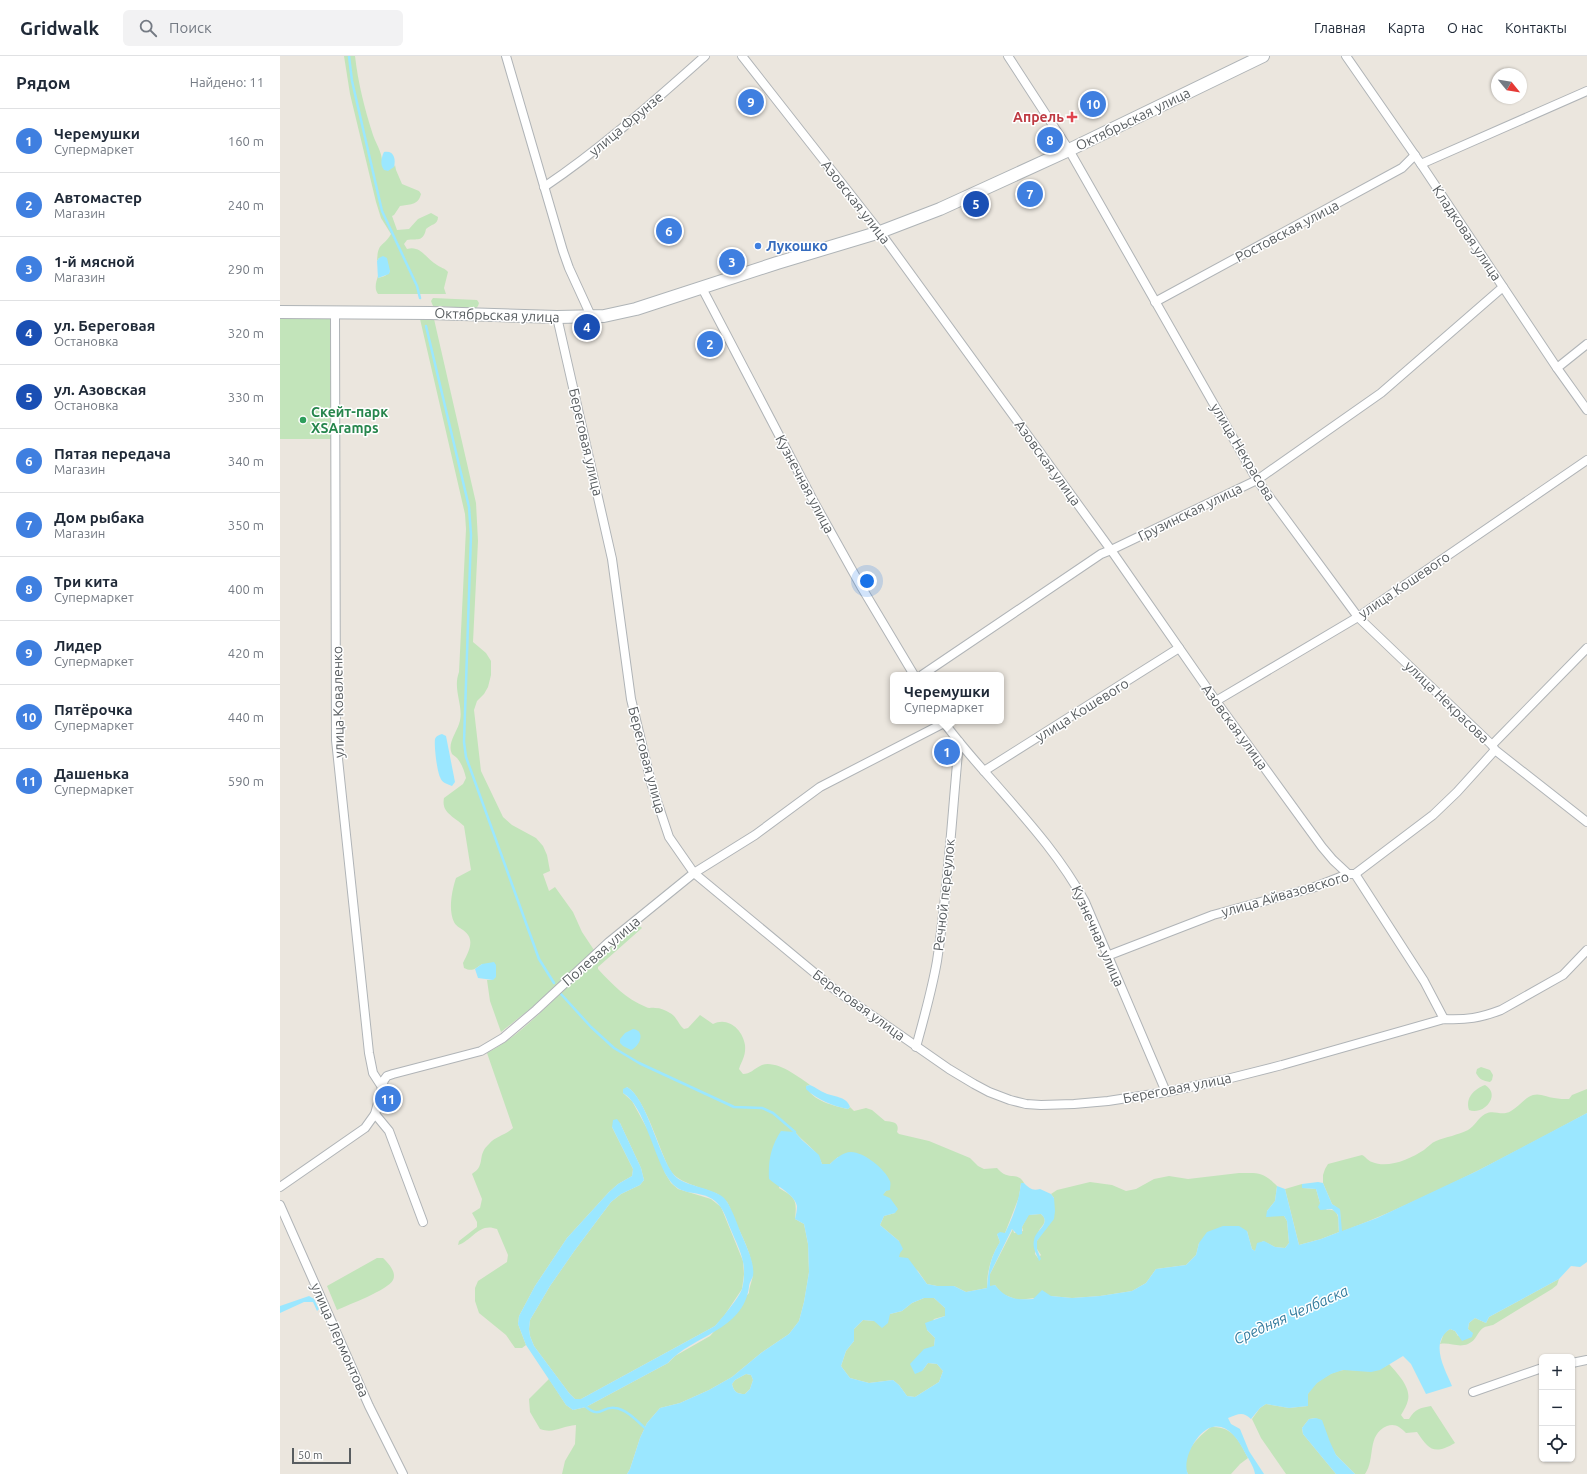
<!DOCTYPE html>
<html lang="ru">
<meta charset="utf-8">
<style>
body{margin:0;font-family:Ubuntu,sans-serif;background:#f2f2f3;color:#1f2937}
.controls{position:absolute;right:12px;bottom:12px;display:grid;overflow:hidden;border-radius:6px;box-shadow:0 1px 3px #0004}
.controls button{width:36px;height:36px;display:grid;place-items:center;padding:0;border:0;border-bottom:1px solid #e0e1e3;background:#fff;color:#1f2937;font:20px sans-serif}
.compass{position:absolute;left:1211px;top:12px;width:36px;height:36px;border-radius:50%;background:#fff;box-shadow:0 1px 3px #0004;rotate:120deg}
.scale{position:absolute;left:12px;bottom:10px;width:59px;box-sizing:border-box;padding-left:4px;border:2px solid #585d60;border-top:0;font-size:11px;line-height:14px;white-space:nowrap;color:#585d60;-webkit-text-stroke:3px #fff;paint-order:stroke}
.you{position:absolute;left:587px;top:525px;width:14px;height:14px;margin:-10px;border:3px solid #fff;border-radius:50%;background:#1a73e8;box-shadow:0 0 0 6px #1a73e833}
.badge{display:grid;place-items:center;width:26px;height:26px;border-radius:50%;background:#e9273e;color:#fff;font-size:13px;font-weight:700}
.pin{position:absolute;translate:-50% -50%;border:2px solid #fff;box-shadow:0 1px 4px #0006}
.popup{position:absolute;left:610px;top:616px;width:114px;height:52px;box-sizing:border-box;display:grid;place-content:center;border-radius:6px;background:#fff;filter:drop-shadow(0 1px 3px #0005);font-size:13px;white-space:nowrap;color:#747a83}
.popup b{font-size:15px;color:#1f2937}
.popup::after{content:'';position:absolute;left:50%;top:100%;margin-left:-8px;border:8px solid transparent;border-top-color:#fff}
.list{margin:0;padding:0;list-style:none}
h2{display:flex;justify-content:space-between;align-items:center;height:52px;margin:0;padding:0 16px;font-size:17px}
h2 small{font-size:13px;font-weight:400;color:#747a83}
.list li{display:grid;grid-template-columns:26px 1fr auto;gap:12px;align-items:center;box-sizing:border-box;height:64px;padding:0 16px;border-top:1px solid #e0e1e3}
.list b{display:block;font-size:15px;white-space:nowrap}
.list p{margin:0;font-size:13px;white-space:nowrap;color:#747a83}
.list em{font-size:13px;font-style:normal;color:#747a83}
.icon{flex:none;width:22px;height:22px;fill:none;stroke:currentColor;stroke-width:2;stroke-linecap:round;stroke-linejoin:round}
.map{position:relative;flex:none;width:1307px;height:1418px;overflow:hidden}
header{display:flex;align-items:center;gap:24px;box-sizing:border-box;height:56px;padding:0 20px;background:#fff;border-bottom:1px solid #e0e1e3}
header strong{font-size:19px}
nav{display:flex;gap:22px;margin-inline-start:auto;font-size:14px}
.search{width:280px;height:36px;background:#f2f2f3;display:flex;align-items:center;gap:10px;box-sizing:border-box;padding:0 14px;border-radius:6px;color:#747a83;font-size:15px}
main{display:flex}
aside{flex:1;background:#fff}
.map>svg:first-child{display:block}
</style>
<header>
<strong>Gridwalk</strong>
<div class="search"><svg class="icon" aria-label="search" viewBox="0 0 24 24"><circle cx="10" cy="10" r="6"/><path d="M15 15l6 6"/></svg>Поиск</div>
<nav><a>Главная</a><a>Карта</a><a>О нас</a><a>Контакты</a></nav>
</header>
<main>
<aside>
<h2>Рядом<small>Найдено: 11</small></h2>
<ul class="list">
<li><span class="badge" style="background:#3f7fe0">1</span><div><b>Черемушки</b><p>Супермаркет</p></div><em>160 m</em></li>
<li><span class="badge" style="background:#3f7fe0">2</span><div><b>Автомастер</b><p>Магазин</p></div><em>240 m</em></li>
<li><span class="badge" style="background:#3f7fe0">3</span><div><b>1-й мясной</b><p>Магазин</p></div><em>290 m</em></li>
<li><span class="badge" style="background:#1a4fb4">4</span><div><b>ул. Береговая</b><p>Остановка</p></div><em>320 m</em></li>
<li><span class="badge" style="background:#1a4fb4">5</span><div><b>ул. Азовская</b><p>Остановка</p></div><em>330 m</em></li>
<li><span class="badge" style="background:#3f7fe0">6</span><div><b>Пятая передача</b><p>Магазин</p></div><em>340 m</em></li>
<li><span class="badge" style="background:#3f7fe0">7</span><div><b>Дом рыбака</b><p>Магазин</p></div><em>350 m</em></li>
<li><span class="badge" style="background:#3f7fe0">8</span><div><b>Три кита</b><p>Супермаркет</p></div><em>400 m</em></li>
<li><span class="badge" style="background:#3f7fe0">9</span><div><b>Лидер</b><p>Супермаркет</p></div><em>420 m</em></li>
<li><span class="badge" style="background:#3f7fe0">10</span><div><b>Пятёрочка</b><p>Супермаркет</p></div><em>440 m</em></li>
<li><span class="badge" style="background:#3f7fe0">11</span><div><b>Дашенька</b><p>Супермаркет</p></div><em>590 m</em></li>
</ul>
</aside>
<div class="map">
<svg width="1307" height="1418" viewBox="0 0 1307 1418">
<rect width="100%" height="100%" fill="#ebe6de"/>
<g fill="#c2e4ba">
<path d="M64,0H75C78,27 85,54 93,79C96,88 102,96 102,105L114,111L115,109L116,114L122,128L139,135L141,138C138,150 129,148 120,150L114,159L112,160L117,174L129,173L138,163L151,157L158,161C158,169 151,168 146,173C143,187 137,182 127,184L124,188L127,193C141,189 146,203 157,209C161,212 165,212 168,216L164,232L166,238H98C94,233 96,226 98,220V222C103,221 108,219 110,215L99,202L97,205C98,185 103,192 111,178L101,162L96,146L70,38Z"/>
<path d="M153,242L197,244L199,247L198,250L196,252L153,250L151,245Z"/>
<path d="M0,263H52L53,383H0Z"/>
<path d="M140,263H154L196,447L198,485L193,586L206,597L211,605V619L208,631L204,638L197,645L194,654L201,715L223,761L232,769L256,782L263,790L267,799L270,815L263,818L269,835L275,831L293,856L302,876L314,894L255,949L221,976L210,945L207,924H213L202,908C195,913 192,916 184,912L183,907C189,895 196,883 183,874C180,872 175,869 174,866C168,854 172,834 176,822L191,814L184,770C174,760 161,757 164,742L183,728L186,722C184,714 182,708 177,702C175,700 173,699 172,698C167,688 176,677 179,668C185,651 172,635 179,616L186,473L185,458Z"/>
<path d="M358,870L361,871L362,872L318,911V913C334,930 345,942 366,951C369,953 372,951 375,952C381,952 385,954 390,957C397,961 398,968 404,973L408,972L420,959L433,968C448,960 463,974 465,989C466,1000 462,1004 459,1013L463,1018C470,1018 474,1013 480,1010C494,1002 519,1021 530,1029L526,1030C532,1045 554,1050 568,1053L570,1051L574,1055L586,1052L592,1054L605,1065C613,1066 620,1066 617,1076L619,1078L649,1085L690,1102L698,1110L704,1113L717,1112C719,1114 722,1117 724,1118C731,1122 739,1117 744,1127H741L739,1141L725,1177L717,1178L720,1186C711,1200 707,1215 707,1232L686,1236L674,1230H657L647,1228L638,1215L619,1201V1185L600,1169L604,1160L615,1157L602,1139L606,1135L558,1101L550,1108H542C537,1093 525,1088 515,1076L499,1132C516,1142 517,1144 515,1163L524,1168L528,1188L529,1216L524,1246L519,1265L509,1278L481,1297L452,1321L429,1334L400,1347L380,1352L367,1367L360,1382L350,1413L347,1418H282L285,1405L295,1388L296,1369C282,1370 274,1378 260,1373L250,1356L249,1343L269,1323L286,1349L293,1354L306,1351L388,1307L395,1300L430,1280L469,1237C469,1230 473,1224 473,1217C472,1198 462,1180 454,1163C452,1157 450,1151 447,1146C444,1143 439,1138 435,1137C421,1131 398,1127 390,1114C379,1094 365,1041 347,1031L343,1037L352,1045L370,1078L385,1117L391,1127L398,1133L431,1143L441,1151L463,1205L464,1218L462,1233L444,1260L435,1270L301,1343H295L289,1337L254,1290L250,1280L249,1273L250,1264L270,1230L295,1194L331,1146L341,1138L360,1129L364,1124L361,1112L340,1067L332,1071L353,1113L352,1120L338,1128L329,1136L287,1182L255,1230L239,1260L238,1268L246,1289L242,1292H235L226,1279L199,1257L195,1245V1232L198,1225L227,1206L228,1199L217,1173C199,1166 193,1184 178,1189L179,1185L197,1171V1166L192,1157L200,1152L202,1143L192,1118C194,1116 198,1114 199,1111C203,1104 199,1097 209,1088C216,1080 226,1079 233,1072L207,997C242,979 270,946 299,920C318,902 338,886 358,870Z"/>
<path d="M1201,1011L1210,1014L1213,1019L1212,1024L1210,1026C1203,1025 1199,1023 1196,1017L1197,1013Z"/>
<path d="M1205,1029C1222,1039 1203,1060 1189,1054C1185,1042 1194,1033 1205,1029Z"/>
<path d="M1307,1033V1057C1228,1100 1145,1144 1061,1176L1060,1154L1052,1148L1043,1127V1119L1045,1113L1048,1108L1082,1099C1086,1101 1088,1105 1092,1106C1108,1113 1130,1103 1144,1094C1148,1091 1151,1087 1156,1085C1166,1081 1178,1079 1188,1074C1194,1071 1198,1062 1205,1058C1215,1053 1221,1061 1231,1055C1239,1051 1244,1042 1253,1039C1260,1037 1267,1041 1274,1042C1279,1043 1284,1043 1289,1043L1292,1039Z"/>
<path d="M959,1117C979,1117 982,1115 997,1130L995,1145L987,1155L1004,1160L1007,1165L1009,1187L1005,1192L995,1191L983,1185L975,1195L972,1193L967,1175L919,1187L916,1199L906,1209L876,1213L866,1227L852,1235L820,1240L792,1242L771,1240L738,1244L722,1238L715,1229L710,1231V1218L733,1173L734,1177L743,1175L742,1171L748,1159L761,1158C770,1166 760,1170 758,1177C756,1183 756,1191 755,1198L758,1202L761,1199L757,1193V1185L763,1175L774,1142L771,1138L777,1134L810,1126L832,1129L846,1135L856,1133L874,1123L889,1120L908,1123Z"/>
<path d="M1022,1128L1023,1132L1036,1133L1040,1147L1047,1154C1061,1152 1058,1166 1059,1176L1041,1183L1019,1189L1005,1133Z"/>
<path d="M97,1202H103C108,1207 117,1216 113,1224C108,1234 68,1249 57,1254L47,1230Z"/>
<path d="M1279,1223L1277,1229L1272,1233L1213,1269C1210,1270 1206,1270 1203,1272C1197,1276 1197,1284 1188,1288C1178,1292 1170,1286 1160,1288L1164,1277L1170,1273L1175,1275L1178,1280L1192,1277L1188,1273L1189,1267L1195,1262L1206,1267L1209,1261Z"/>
<path d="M644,1242H654L665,1252V1260L654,1263L647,1274L655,1282L654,1290L642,1315L648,1307L657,1308L663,1315L659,1326L635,1341L627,1340L619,1329L613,1324L589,1327L570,1322L561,1310L566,1295L574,1285V1273L583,1264L594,1265L610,1258L622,1255L632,1247Z"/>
<path d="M1109,1308C1117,1317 1131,1331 1128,1344C1127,1349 1124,1354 1121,1359L1124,1363H1129C1135,1353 1140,1352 1151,1350L1175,1387C1154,1399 1149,1394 1137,1376L1126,1377C1120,1371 1115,1367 1107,1370C1086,1379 1096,1403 1085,1418H1075L1056,1399L1036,1362L1029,1363L1022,1372L1023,1378L1056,1418H1006L981,1382L972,1363L980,1352L986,1348L1009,1352L1028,1350C1028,1347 1027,1341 1028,1338C1032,1327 1054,1314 1064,1314C1084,1313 1091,1320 1109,1308Z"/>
<path d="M466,1318L471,1319L473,1324L470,1333L465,1338C457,1338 454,1336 452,1328L455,1324Z"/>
<path d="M931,1371C953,1370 959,1385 968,1402L960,1408L951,1418H908C898,1400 918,1381 931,1371Z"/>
</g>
<g fill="#9be7ff" fill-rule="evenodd">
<path d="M104,96C114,94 116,103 114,111L108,115L104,114C100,109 101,102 104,96Z"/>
<path d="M103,200L107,202L110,215L109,218L98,222L97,205L99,202Z"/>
<path d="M162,678L166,680L175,726L172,730C167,728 162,727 160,721C157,715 154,690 155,683C156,680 159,679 162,678Z"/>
<path d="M214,906L216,909V921L213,924L198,922L195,913L202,908Z"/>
<path d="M353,973C366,975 360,990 351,994L343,990L340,987V983L345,977Z"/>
<path d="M530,1029C535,1031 540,1035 545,1037C553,1041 567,1040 570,1051L568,1053C553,1050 537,1044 526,1033V1030Z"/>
<path d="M347,1031C367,1042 378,1099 394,1119C403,1130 430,1131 443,1141C451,1148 458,1171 463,1182C467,1192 475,1208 473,1220C472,1223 469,1227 469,1231C463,1275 413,1279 388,1307L306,1351L293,1354L286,1349L246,1289L238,1268L239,1260L255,1230L287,1182L329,1136L338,1128L352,1120L353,1113L332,1071L333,1064L337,1063L340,1067L361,1112L364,1124L360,1129L341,1138L331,1146L295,1194L270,1230L250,1264L249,1273L250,1280L254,1290L289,1337L295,1343H301L435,1270C442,1262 458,1243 462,1233C464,1225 465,1214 463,1206C461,1195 455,1184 451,1174C447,1165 444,1152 435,1145C419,1132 401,1143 388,1122C374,1101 364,1049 343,1037V1033Z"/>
<path d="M1307,1057V1206L1300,1211L1291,1210L1279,1223L1209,1261L1206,1267L1195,1262L1189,1267L1188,1273L1193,1277L1192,1281L1182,1285L1175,1275L1170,1273C1149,1287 1165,1313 1172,1330L1146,1338L1131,1308L1123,1300L1100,1314L1091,1316L1063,1314L1051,1318L1037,1327L1028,1338V1350L1009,1352L986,1348L980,1352L971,1363C963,1355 958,1358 948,1362L951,1368L960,1373L969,1395L984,1418H975C974,1410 967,1401 963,1393C957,1382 947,1368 933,1371C918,1373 901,1404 908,1418H347L350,1413L360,1382L367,1367L380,1352L400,1347L429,1334L452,1321L481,1297L509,1278L519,1265L524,1246L529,1216L528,1188L524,1168L515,1163C516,1159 517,1154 517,1150C515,1139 497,1130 489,1123C488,1105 491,1090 501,1075L515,1076L522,1084L539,1099L542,1108H550C555,1103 563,1096 571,1096C584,1096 605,1113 610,1125C611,1128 610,1131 610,1134L606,1135L603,1139L610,1142L618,1153L615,1157L604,1160L600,1169L619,1185L623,1193L620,1197L619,1201L628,1202L647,1228L657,1230H674L686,1236L707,1232C708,1214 711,1200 720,1186L717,1178L720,1176L725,1177C733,1161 739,1145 741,1127H744C749,1132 752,1135 760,1133L771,1138L774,1142L775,1155L774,1163L757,1185V1193L761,1203L759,1205C757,1198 752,1193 754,1184C755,1174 772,1168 761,1158L749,1159L742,1171V1178L738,1179L732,1173L710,1218V1230L715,1229C726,1243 736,1244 753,1243L762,1234L771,1240L792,1242L820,1240L852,1235L866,1227L876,1213L906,1209L916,1199L919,1187L927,1176L943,1170H959L967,1175L972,1193L975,1195L977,1187L984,1185L995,1191L1005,1192L1009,1187L1007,1165L1004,1160L986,1161L987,1155L995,1145L997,1130L1005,1133L1019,1189L1041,1183L1059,1176L1058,1159L1052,1153L1040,1154L1038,1151L1040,1147L1036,1133L1022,1132V1128L1038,1126L1043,1127L1052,1148L1060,1153L1062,1175L1097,1162L1197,1115ZM644,1242H654L665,1252V1260L645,1267L647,1274L655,1282L654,1290L644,1293L630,1308L635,1318L642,1315L648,1307L657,1308L663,1315L659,1326L635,1341L627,1340L619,1329L613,1324L589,1327L570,1322L561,1310L566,1295L574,1285V1273L583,1264L594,1265L602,1272L608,1267L610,1258L622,1255L632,1247ZM466,1318L471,1319L473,1324L470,1333L465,1338C457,1338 454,1336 452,1328L455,1324Z"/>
<path d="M29,1240L34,1243L39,1253L37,1255L33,1246H24L0,1257V1250Z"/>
<path d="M1036,1362L1042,1364L1050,1386L1056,1399L1075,1418H1056L1023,1378L1022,1372L1029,1363Z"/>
</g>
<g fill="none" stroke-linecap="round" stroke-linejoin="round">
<g stroke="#9be7ff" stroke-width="2.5">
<path d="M69,0L72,25L102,155L137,230L140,242"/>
<path d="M146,270L189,451L191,479L184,686L186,701L259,903L274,927"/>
<path d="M281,938L311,971L334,992L359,1007L454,1051L482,1052L493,1057L515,1076"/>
<path d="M306,1351C321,1363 321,1350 335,1352C346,1353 357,1365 365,1372"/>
</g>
<defs>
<g id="street">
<path d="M226,0L283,195L289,212L311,260"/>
<path d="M462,0L600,176L831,494L936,645L1042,791L1053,804L1068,818"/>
<path d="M728,0L789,94L977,424L1078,561L1212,689L1215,694L1307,766"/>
<path d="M1066,0L1141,108L1277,312L1307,354"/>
<path d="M1141,108L1307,35"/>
<path d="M264,131C322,92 373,46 425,0"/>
<path d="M422,232L534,446L582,532L634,619"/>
<path d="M875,246L1122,112L1135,99"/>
<path d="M55,257L56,684L89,997L93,1017L102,1031"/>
<path d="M277,261L332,503L351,643L372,730L389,781L414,817L554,933L669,1013L694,1028L709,1036L730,1044L746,1048L761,1049L794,1048L828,1045L886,1036L943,1024L1002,1009L1164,963C1187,964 1200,962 1221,954L1283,919L1307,894"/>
<path d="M1277,312L1307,288"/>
<path d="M642,619L821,498L831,494L977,424L1101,337L1223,231"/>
<path d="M936,645L1078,561L1307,404"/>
<path d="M663,665C678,686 695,705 712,724C746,763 780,800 805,846L886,1036"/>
<path d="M1212,689L1307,592"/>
<path d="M704,715L899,592"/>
<path d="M1075,818L1144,925L1164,963"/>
<path d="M827,900L933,859L1032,832L1068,818H1075L1153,759L1177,736L1215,694"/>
<path d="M636,991C644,962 652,934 657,905C668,833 672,759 679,686"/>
<path d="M95,1058L109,1075L143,1166"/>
<path d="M0,1131L85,1072L95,1058L104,1024L107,1020L113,1018L201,995L223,982L256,954L329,886L414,817L475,779L540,731L664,667"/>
<path d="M0,1149L89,1350L123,1418"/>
<path d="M1292,1307L1307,1304"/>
<path d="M1193,1336L1262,1312"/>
</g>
<path id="secondary" d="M0,256L150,257L277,261L324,260L356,253L497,207L600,176L660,153L789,94L983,0"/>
</defs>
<use href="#street" stroke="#b0b4b7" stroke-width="10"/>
<use href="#secondary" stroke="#afb4b7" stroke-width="14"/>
<use href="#street" stroke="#fff" stroke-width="8"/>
<use href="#secondary" stroke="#fff" stroke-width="12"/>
</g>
<path fill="#e0444e" stroke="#fff" stroke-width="1.5" d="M790 55h4v4h4v4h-4v4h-4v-4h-4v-4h4z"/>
<circle fill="#3f7fe0" stroke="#fff" stroke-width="1.5" cx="478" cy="190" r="4"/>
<circle fill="#2e9e5b" stroke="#fff" stroke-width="1.5" cx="23" cy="364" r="4"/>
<g text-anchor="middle" stroke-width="3" stroke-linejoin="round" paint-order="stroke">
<g font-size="14" font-weight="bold" fill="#be3a42" stroke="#fff" text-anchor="end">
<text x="784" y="66">Апрель</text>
</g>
<g font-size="14" fill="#585d60" stroke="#fff">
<text transform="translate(853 63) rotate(-26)" y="5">Октябрьская улица</text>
<text transform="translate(346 68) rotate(-40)" y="5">улица Фрунзе</text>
<text transform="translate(576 146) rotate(52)" y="5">Азовская улица</text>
<text transform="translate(1007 175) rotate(-28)" y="5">Ростовская улица</text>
<text transform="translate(1187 177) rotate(56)" y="5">Кладковая улица</text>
<text transform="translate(217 259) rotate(2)" y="5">Октябрьская улица</text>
<text transform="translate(306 386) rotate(77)" y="5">Береговая улица</text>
<text transform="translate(963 396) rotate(59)" y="5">улица Некрасова</text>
<text transform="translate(768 407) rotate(54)" y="5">Азовская улица</text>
<text transform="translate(525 428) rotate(62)" y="5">Кузнечная улица</text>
<text transform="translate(910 456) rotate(-26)" y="5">Грузинская улица</text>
<text transform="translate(1124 529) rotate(-34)" y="5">улица Кошевого</text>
<text transform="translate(58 646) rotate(-91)" y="5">улица Коваленко</text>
<text transform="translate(1167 646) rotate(44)" y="5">улица Некрасова</text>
<text transform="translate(802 654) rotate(-32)" y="5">улица Кошевого</text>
<text transform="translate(955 671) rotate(54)" y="5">Азовская улица</text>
<text transform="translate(367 704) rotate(75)" y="5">Береговая улица</text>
<text transform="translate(1005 838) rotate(-16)" y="5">улица Айвазовского</text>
<text transform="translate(664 839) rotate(-84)" y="5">Речной переулок</text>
<text transform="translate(818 880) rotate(66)" y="5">Кузнечная улица</text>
<text transform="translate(321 895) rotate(-41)" y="5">Полевая улица</text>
<text transform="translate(579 949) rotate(36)" y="5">Береговая улица</text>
<text transform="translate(897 1032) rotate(-11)" y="5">Береговая улица</text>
<text transform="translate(60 1284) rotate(66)" y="5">улица Лермонтова</text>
</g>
<g font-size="14" font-weight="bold" fill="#366cbe" stroke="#fff" text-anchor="start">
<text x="486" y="195">Лукошко</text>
</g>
<g font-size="14" font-weight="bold" fill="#27864d" stroke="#fff" text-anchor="start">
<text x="31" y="361">Скейт-парк<tspan x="31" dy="16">XSAramps</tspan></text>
</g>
<g font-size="15" font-style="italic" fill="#357d9f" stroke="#fff">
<text transform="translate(1011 1259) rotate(-24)" y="5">Средняя Челбаска</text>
</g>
</g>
</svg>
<div class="controls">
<button>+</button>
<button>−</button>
<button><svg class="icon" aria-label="locate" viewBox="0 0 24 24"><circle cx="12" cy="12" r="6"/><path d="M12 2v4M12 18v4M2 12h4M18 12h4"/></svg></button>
</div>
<svg class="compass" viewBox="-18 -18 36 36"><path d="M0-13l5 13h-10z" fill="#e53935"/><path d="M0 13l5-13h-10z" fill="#747a83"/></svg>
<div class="scale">50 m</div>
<div class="you"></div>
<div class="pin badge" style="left:667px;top:696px;background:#3f7fe0">1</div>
<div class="popup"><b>Черемушки</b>Супермаркет</div>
<div class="pin badge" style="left:430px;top:288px;background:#3f7fe0">2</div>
<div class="pin badge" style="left:452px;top:206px;background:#3f7fe0">3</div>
<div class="pin badge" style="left:307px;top:271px;background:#1a4fb4">4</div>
<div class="pin badge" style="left:696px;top:148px;background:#1a4fb4">5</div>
<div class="pin badge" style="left:389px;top:175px;background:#3f7fe0">6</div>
<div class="pin badge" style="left:750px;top:138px;background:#3f7fe0">7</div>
<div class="pin badge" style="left:770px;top:84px;background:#3f7fe0">8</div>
<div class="pin badge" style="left:471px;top:46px;background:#3f7fe0">9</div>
<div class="pin badge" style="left:813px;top:48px;background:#3f7fe0">10</div>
<div class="pin badge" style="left:108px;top:1043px;background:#3f7fe0">11</div>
</div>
</main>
